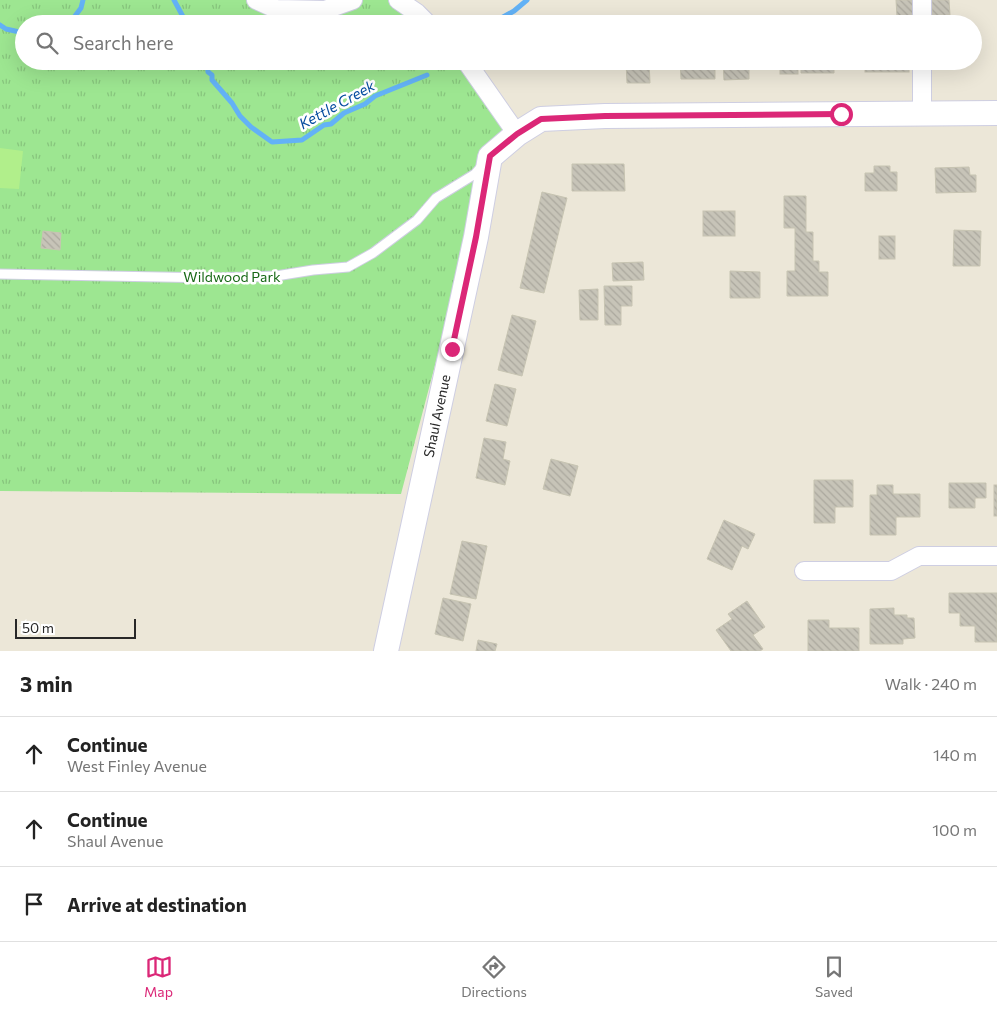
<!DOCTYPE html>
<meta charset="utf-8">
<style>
body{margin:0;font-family:Commissioner,sans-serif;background:#f2f2f2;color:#222}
.scale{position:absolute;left:15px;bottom:12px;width:121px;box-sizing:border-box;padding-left:5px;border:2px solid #282828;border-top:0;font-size:14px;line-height:18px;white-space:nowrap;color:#282828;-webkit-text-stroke:4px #fff;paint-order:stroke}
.stop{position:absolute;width:15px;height:15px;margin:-11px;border:4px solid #db2777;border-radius:50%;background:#fff}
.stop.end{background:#db2777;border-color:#fff;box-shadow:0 1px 5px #0008}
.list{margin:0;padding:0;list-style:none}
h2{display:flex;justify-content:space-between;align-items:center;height:65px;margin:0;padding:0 20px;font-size:21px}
h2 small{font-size:16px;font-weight:400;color:#767676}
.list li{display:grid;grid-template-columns:32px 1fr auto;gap:15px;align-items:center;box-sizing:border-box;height:75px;padding:0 20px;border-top:1px solid #e0e0e0}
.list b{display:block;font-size:19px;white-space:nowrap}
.list p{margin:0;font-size:16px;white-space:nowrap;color:#767676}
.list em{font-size:16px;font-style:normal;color:#767676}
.icon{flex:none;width:28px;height:28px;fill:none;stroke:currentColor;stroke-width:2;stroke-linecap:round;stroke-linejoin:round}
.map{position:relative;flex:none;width:997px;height:651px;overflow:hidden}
.search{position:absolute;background:#fff;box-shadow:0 5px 20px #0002;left:15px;right:15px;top:15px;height:55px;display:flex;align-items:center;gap:12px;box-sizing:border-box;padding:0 18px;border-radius:28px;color:#767676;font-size:19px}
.sheet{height:290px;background:#fff}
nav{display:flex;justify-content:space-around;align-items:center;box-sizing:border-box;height:70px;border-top:1px solid #e0e0e0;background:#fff;font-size:14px;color:#767676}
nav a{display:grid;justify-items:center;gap:2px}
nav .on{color:#db2777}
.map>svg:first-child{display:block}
</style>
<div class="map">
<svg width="997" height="651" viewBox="0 0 997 651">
<defs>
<pattern id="park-tufts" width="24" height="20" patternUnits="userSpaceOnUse" patternTransform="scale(1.25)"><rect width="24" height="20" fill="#9de691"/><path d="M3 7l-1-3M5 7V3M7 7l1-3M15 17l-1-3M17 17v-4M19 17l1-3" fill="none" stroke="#87c57d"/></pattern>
<pattern id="building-back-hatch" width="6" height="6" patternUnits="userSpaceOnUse" patternTransform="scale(1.25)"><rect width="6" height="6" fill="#c7c4b8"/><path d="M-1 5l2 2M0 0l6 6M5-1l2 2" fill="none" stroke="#aba89e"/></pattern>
</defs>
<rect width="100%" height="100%" fill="#ece7d8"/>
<path fill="url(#park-tufts)" d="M0,0H256L276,9L353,0H398L428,24H24V61H466L517,134L490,157L401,494L0,491Z"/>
<path fill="#b1ef8b" d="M0,148L23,151L19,189L0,188Z"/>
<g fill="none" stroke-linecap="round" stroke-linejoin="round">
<g stroke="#63b2f6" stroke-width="5">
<path d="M174,0L187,24"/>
<path d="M494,22L514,11L527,0"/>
<path d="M69,24L81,8L83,0"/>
<path d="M0,25L6,29L24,33"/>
<path d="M207,61L208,72L212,75V80L232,103L240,116L251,127L272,142L302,140L324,125L331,124L344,113L365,104L375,96L427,75"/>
</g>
</g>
<g fill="url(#building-back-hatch)" stroke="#c7c4b2">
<path d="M896,0H914V17H897Z"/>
<path d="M932,0H949L950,15L932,16Z"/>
<path d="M626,61H649L650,83H627Z"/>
<path d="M680,61H715V79H681Z"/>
<path d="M723,61H749V79L724,80Z"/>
<rect x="780" y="61" width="18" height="13"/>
<path d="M801,61H847V67L834,68V73H801Z"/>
<rect x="865" y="61" width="44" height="11"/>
<path d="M940,61H965V66L940,67Z"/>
<path d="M572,164H624L625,191H572Z"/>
<path d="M874,166H890V172H897V191H865V173H874Z"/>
<path d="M969,167L970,175H976V192L936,193L935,168Z"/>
<path d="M542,192L567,198L544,293L520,288Z"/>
<path d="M784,196H806V232H813V261H819V272H828V296H787V271H795V228H784Z"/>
<rect x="703" y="211" width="32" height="25"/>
<path d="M954,230L981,231L980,266H953Z"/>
<path d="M43,231L61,233L60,250L41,248Z"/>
<rect x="879" y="236" width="16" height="23"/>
<path d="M643,262L644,280L613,281L612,263Z"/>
<path d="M730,271L760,272V298H730Z"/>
<path d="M604,286H632V306H621V325H605Z"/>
<path d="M598,289V320H580L579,290Z"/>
<path d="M512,315L536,321L522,376L498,370Z"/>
<path d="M495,384L516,389L507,426L486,421Z"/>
<path d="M484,438L506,442L503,459L510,461L505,485L476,478Z"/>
<path d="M551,459L578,466L570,496L543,489Z"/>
<path d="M814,480H853V507H835V523H814Z"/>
<path d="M949,483H986V498H975V508H949Z"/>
<path d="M877,485H893V494H920V517H896V535H870V495H877Z"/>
<rect x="994" y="485" width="3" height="31"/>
<path d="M724,520L755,534L748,549L742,546L732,570L707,559Z"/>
<path d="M462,541L487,546L476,599L450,594Z"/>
<path d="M949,593H997V642H975V626H960V613H949Z"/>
<path d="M443,598L471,604L463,641L435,634Z"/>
<path d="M747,601L765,627L753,635L763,649L760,651H731L716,630L732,619L728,614Z"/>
<path d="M894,608V615H907V618H914L915,638L903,639V644H870V609Z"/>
<path d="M808,620H829V628H859V651H808Z"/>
<path d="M478,640L497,644L495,651H476Z"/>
</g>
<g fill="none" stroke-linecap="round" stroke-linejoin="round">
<defs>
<path id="lane" d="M0,274L215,278L276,276L313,270L348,267L373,253L417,220L436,198L475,174L482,166"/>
<g id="street">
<path d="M256,0L276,9L325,10L353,0"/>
<path d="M398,0L417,13L428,24"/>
<path d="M922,24V0"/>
<path d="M466,61L517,134"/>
<path d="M922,113V61"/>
<path d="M804,571H891L919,556H997"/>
</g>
<path id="secondary" d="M386,651L476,237L490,157L517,134L541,119L605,116L997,113"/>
</defs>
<use href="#lane" stroke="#cecee2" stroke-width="11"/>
<use href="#street" stroke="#cecee2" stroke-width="20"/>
<use href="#secondary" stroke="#cecee2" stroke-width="26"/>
<use href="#lane" stroke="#fff" stroke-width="9"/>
<use href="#street" stroke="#fff" stroke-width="18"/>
<use href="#secondary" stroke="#fff" stroke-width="24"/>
</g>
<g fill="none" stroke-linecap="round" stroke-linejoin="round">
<path stroke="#db2777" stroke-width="6" d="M452,349L476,237L490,156L517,134L541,119L605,116L841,114"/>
</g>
<g text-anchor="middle" stroke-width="5" stroke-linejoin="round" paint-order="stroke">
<g font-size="14" fill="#166815" stroke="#fff">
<text x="232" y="282">Wildwood Park</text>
</g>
<g font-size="14" fill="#282828" stroke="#fff">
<text transform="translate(437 416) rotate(-78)" y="5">Shaul Avenue</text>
</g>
<g font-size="15" font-style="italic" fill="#054c9f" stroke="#fff">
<text transform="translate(337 105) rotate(-29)" y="5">Kettle Creek</text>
</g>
</g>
</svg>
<div class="scale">50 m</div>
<div class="stop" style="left:841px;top:114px"></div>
<div class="stop end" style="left:452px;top:349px"></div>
<div class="search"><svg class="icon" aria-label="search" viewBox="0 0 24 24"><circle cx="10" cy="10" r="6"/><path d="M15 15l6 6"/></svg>Search here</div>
</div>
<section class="sheet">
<h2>3 min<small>Walk · 240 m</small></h2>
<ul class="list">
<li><svg class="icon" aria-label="ahead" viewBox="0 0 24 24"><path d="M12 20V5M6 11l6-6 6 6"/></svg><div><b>Continue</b><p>West Finley Avenue</p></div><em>140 m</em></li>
<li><svg class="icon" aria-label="ahead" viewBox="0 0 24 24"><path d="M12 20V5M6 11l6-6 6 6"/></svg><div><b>Continue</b><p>Shaul Avenue</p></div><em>100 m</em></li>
<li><svg class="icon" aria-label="arrive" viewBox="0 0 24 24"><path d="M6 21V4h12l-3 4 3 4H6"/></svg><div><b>Arrive at destination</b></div></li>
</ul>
</section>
<nav>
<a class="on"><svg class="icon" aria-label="map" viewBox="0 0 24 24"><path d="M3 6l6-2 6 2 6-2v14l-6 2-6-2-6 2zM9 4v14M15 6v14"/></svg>Map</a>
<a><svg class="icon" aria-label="directions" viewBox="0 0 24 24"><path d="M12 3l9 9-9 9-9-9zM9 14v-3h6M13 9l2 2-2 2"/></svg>Directions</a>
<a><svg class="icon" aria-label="saved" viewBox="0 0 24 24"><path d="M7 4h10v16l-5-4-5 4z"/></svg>Saved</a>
</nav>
